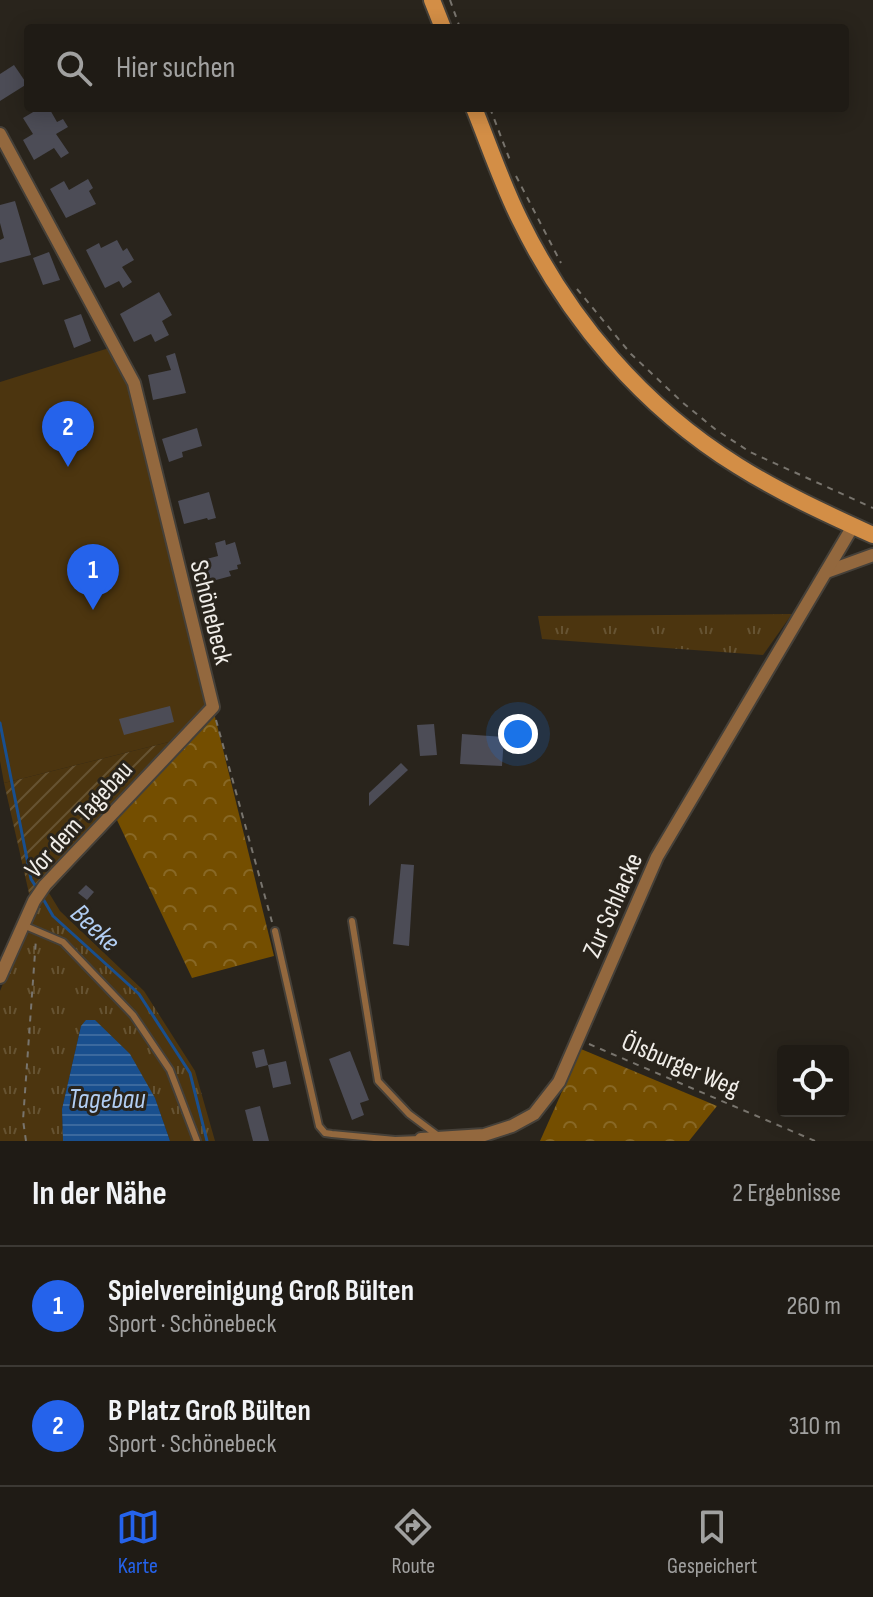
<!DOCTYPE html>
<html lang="de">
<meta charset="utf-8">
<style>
body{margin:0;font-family:"Sofia Sans Condensed",sans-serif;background:#2c2822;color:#f1f3f6}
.controls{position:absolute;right:24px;bottom:24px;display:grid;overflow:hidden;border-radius:8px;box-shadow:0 4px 20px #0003}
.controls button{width:72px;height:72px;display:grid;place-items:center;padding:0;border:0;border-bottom:2px solid #3c3934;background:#1f1b15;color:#f1f3f6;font:40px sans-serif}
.you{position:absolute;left:518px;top:734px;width:28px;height:28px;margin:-20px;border:6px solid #fff;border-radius:50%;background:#1a73e8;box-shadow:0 0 0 12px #1a73e833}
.badge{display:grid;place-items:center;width:52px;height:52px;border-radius:50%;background:#2563eb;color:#fff;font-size:26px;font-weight:700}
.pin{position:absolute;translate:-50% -66px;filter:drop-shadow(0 2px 4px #0008)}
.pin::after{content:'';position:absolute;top:42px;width:28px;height:24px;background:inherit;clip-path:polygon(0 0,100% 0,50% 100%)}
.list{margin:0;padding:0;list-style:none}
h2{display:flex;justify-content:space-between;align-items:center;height:104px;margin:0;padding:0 32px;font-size:34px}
h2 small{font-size:26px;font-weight:400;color:#a1a1a0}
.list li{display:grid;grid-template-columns:52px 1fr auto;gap:24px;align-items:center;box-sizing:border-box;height:120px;padding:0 32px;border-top:2px solid #3c3934}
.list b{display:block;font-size:30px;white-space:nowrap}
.list p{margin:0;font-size:26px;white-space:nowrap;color:#a1a1a0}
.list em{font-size:26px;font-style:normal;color:#a1a1a0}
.icon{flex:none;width:44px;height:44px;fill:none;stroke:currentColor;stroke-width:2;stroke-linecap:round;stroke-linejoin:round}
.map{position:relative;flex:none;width:873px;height:1141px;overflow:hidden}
.search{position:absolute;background:#1f1b15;box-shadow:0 4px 20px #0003;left:24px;right:24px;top:24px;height:88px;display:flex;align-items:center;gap:20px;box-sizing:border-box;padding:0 28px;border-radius:8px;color:#a1a1a0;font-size:30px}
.sheet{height:344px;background:#1f1b15}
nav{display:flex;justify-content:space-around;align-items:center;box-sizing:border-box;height:112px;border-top:2px solid #3c3934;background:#1f1b15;font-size:22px;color:#a1a1a0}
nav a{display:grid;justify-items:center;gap:4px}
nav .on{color:#2563eb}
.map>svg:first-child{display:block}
</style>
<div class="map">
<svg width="873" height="1141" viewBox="0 0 873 1141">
<defs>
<pattern id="grass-tufts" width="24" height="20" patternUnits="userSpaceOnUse" patternTransform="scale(2)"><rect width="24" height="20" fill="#4c350f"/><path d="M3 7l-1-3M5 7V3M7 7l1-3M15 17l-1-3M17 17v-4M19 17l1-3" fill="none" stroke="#665332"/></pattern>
<pattern id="forest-crowns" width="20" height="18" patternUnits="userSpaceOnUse" patternTransform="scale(2)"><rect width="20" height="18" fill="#744e00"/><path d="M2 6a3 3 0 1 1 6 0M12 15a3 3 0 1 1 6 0" fill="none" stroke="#886825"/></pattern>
<pattern id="garden-furrows" width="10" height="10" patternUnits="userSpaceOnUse" patternTransform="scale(2)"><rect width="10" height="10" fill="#4c350f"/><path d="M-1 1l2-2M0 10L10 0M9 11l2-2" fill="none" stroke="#665332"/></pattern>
<pattern id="water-rules" width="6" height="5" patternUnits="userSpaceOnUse" patternTransform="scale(2)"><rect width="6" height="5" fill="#194f8e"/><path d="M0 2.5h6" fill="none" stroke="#3b699e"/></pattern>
</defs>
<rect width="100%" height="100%" fill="#29241c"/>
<g fill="url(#grass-tufts)">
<path d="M792,614L763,655L542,639L538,616Z"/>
<path d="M49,893L60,911L144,991L195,1071L215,1141H170L155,1098L81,1026L62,1109L63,1141H0V991L33,911Z"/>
</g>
<g fill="url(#forest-crowns)">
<path d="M213,709L274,956L192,978L116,818Z"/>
<path d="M581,1049L717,1106L689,1141H540Z"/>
</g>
<path fill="url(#garden-furrows)" d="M185,738L33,911L4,783Z"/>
<path fill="#4c350f" d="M109,348L128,382L213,709L185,738L4,783L0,761V382Z"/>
<path fill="url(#water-rules)" d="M86,1020H95L130,1054L155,1098L170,1141H63L62,1109L81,1026Z"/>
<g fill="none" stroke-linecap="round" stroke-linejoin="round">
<g stroke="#194f8e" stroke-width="3">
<path d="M0,723L31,879L38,890"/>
<path d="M42,897L53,916L139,994L190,1073L207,1141"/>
</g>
</g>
<g fill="#4c4c56">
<path d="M14,65L27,84L0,101V74Z"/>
<path d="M40,108H49L57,122L63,119L68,127L56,134L69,153L61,158L54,148L34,160L23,140L33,134L23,118Z"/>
<path d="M88,179L93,188L89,191L96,204L66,218L50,189L64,181L69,190Z"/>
<path d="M15,201L31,255L0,263V240L4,238L0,223V205Z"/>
<path d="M117,240L123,251L127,248L134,260L122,267L132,282L123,288L119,281L105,288L86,250L99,243L101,248Z"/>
<path d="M49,252L60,280L43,285L33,258Z"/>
<path d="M159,292L172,315L162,321L169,335L155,342L151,334L134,342L120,314Z"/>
<path d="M81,314L91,341L74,348L64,320Z"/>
<path d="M175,353L186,393L153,400L148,375L171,370L166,356Z"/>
<path d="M197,428L202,446L182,452L183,457L169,462L162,439Z"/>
<path d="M209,492L216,518L208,520L207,518L184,524L178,501Z"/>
<path d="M225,540L226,545L235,542L241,564L237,565L238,569L229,571L231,576L201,584L195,562L218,556L215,543Z"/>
<path d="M170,706L174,722L124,735L119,719Z"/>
<path d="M434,724L437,755L420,756L417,725Z"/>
<path d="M462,734L504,737L502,766L460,764Z"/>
<path d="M401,763L408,770L369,806V793Z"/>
<path d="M401,864L414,865L409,946L393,944Z"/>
<path d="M86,885L94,892L87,900L78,893Z"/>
<path d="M264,1049L268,1065L256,1068L252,1052Z"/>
<path d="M350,1051L369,1100L360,1103L364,1115L352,1120L329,1059Z"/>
<path d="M286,1061L291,1084L273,1088L268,1065Z"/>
<path d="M260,1106L269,1141H253L245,1110Z"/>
</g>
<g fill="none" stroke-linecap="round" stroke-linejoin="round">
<defs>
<g id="lane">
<path d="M352,921L378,1081L409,1114L437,1135"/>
<path d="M23,925L63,942L133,1015L170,1070L197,1141"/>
<path d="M275,931L319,1126L325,1133L332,1134L395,1140L421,1139V1141"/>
</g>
<g id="street">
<path d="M0,134L134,383L213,707L45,885L34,901L0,977"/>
<path d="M826,572L873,555"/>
<path d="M421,1139L484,1135L512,1126L534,1114L559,1082L657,857L853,526"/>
</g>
<g id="secondary">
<path d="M432,0L443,28"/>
<path d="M474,108C489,145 502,184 520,220C569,320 643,407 738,466C781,493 827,514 873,535"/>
</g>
</defs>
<use href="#lane" stroke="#454039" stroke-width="10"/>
<use href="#street" stroke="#454039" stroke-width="16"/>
<use href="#secondary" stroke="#454039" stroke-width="20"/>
<g stroke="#78746d" stroke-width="2" stroke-dasharray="6 6" stroke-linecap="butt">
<path d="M450,0L460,28"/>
<path d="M490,108L511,163"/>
<path d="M516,176L561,263"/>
<path d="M577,289L631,354L682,402L715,429L750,452L873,508"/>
<path d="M216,720L272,922"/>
<path d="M589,1044L815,1141"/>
<path d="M26,1141L23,1120L36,939"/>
</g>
<use href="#lane" stroke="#93683e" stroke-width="6"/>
<use href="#street" stroke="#93683e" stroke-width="12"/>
<use href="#secondary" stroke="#d38e46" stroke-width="16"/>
</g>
<g text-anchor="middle" stroke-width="6" stroke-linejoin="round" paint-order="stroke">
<g font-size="26" fill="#f1eee9" stroke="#29241c">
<text transform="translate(212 612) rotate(76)" y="9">Schönebeck</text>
<text transform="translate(78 819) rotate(-48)" y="9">Vor dem Tagebau</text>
<text transform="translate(612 905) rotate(-66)" y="9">Zur Schlacke</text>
<text transform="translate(681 1064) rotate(23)" y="9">Ölsburger Weg</text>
</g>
<g font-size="28" font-style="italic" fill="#b2cef3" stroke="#29241c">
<text transform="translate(96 927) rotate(43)" y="10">Beeke</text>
<text x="107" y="1108">Tagebau</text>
</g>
</g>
</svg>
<div class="controls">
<button><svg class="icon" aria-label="locate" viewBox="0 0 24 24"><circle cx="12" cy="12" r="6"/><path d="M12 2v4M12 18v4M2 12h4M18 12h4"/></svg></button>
</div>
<div class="you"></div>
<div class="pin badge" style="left:93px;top:610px">1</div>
<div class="pin badge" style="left:68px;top:467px">2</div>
<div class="search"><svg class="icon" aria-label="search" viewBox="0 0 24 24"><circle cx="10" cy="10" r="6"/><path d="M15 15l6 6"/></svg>Hier suchen</div>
</div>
<section class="sheet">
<h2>In der Nähe<small>2 Ergebnisse</small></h2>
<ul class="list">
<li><span class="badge">1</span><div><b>Spielvereinigung Groß Bülten</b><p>Sport · Schönebeck</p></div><em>260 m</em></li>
<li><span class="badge">2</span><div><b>B Platz Groß Bülten</b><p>Sport · Schönebeck</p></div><em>310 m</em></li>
</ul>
</section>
<nav>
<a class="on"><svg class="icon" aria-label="map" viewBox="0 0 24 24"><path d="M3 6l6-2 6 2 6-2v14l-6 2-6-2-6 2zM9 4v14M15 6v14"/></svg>Karte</a>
<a><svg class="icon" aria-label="directions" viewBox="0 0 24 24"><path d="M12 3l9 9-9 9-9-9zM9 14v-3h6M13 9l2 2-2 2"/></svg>Route</a>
<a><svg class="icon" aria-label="saved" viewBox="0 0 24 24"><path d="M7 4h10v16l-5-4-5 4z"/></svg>Gespeichert</a>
</nav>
